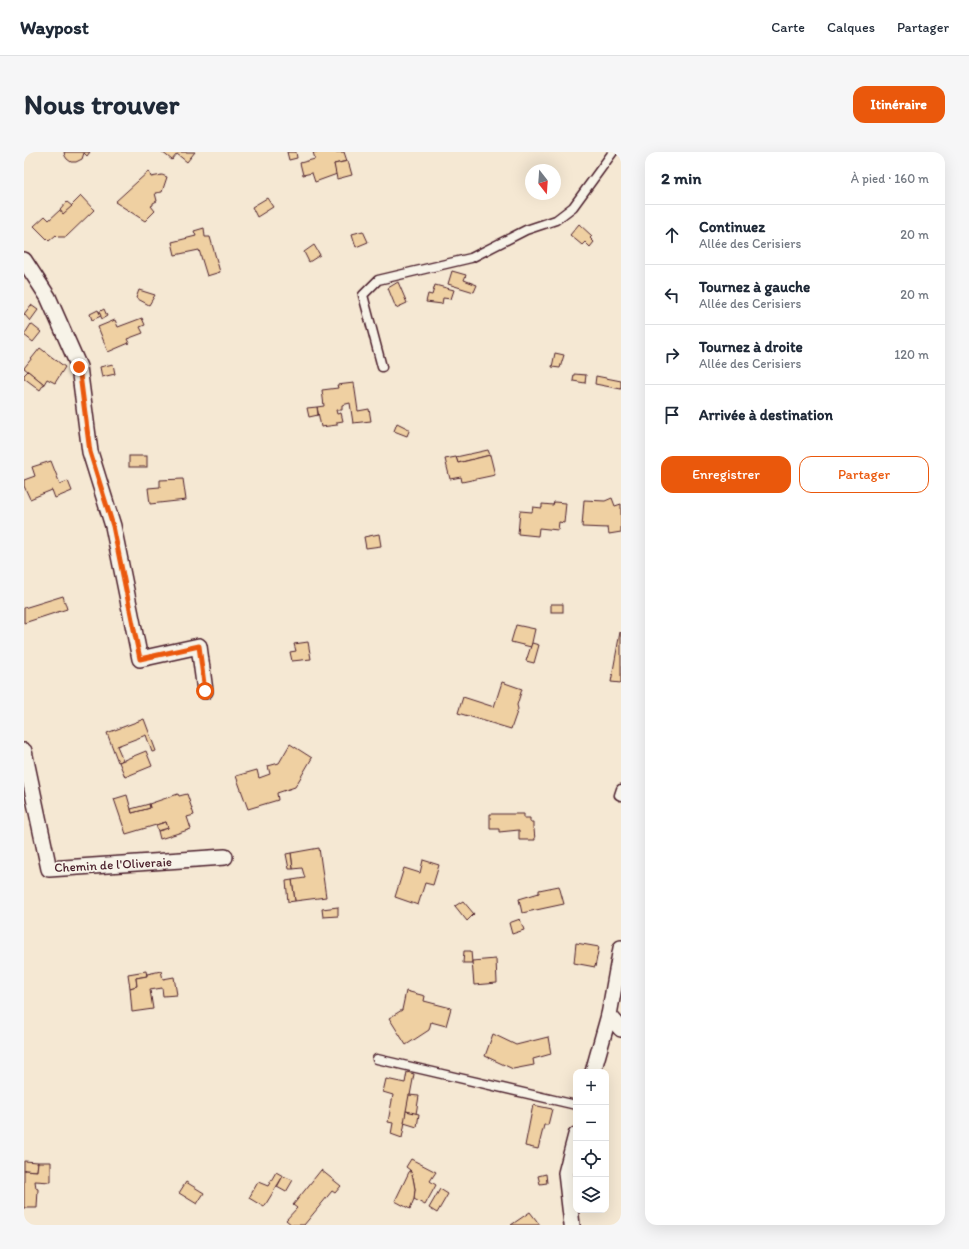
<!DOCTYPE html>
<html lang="fr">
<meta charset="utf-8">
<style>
body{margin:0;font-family:Itim,sans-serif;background:#f6f6f7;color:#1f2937}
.controls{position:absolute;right:12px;bottom:12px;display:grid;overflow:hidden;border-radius:8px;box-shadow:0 4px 16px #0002}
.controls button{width:36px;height:36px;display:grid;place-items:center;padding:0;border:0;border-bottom:1px solid #e0e1e3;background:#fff;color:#1f2937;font:20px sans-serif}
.compass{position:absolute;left:501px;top:12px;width:36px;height:36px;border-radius:50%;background:#fff;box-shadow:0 4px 16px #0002;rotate:163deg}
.stop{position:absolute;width:12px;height:12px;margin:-9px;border:3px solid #ea580c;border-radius:50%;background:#fff}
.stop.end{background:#ea580c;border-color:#fff;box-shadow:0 1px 4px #0008}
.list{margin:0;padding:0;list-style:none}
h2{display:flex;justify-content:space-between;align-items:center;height:52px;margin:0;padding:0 16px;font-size:17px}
h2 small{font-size:13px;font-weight:400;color:#747a83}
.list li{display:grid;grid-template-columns:26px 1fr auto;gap:12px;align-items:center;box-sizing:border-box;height:60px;padding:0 16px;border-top:1px solid #e0e1e3}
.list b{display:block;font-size:15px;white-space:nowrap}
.list p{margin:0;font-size:13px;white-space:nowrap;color:#747a83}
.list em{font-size:13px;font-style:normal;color:#747a83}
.actions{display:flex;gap:8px;padding:12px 16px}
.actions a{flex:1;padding:9px 0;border:1px solid #ea580c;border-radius:12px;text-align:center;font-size:14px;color:#ea580c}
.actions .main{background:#ea580c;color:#fff}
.icon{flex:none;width:22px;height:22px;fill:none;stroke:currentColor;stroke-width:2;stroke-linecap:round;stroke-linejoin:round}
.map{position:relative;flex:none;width:597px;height:1073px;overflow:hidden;border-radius:12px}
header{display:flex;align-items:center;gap:24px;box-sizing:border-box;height:56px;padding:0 20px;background:#fff;border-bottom:1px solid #e0e1e3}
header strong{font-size:19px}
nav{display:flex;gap:22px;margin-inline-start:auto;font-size:14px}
.intro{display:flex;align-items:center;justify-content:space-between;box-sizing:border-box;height:96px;padding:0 24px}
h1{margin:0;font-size:28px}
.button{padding:10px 18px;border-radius:12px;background:#ea580c;color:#fff;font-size:14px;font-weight:700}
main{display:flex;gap:24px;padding:0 24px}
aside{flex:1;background:#fff;border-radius:12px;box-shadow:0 4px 16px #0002}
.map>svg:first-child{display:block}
</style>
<header>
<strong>Waypost</strong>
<nav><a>Carte</a><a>Calques</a><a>Partager</a></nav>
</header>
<div class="intro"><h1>Nous trouver</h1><a class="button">Itinéraire</a></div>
<main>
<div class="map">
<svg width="597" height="1073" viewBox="0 0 597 1073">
<rect width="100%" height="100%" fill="#f5e8d3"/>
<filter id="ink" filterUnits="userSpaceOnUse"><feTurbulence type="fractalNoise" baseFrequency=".025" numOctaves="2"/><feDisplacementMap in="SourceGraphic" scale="8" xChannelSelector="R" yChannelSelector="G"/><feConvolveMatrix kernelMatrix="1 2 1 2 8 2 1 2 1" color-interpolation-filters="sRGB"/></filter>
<g filter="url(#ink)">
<g fill="#efd0a2" stroke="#4a1f2b">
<path d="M40,0H66L63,4L60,1L58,7L52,10H47L43,7L41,4Z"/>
<path d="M138,0H171L163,10L153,2L148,8Z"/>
<path d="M263,0H272L273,6L265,8Z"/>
<path d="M289,0H320L323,9L310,12L313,22L291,30L288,21L279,23L276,11L291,7Z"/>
<path d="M324,9L328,23L313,27L310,12Z"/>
<path d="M125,19L127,25L138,23L143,25L138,40L131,41L133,49L129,51V53L127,54L131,59L121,69L91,50Z"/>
<path d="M57,44L70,58L42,85H34L32,83L25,89L10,74L21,64L25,68L36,58L39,62Z"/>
<path d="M243,46L249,55L233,65L228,55Z"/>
<path d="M43,50L48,54L39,62L36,58Z"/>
<path d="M555,72L568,84L566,86L570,90L566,95L561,90L558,93L546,83Z"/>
<path d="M180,76L181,85H186L196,120L183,124L175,98L151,103L148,90L172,84L170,79Z"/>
<path d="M339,79L344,90L332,95L328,82Z"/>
<path d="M290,93L296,103L285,110L280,100Z"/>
<path d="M428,119L442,123L440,128L453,133L450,140L424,132Z"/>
<path d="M374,130L383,151L372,156L364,136Z"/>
<path d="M411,133L430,138L427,147L419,146L418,152L402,150L404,142L408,143Z"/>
<path d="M115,138L131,143L125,153L112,146Z"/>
<path d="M7,153L14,158L6,169L0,162Z"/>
<path d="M80,157L83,164L78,167L75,160Z"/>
<path d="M74,158L77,164L68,168L66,162Z"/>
<path d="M118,166L121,173L116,175L119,181L103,187L105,191L84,200L74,175L91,168L94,175Z"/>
<path d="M7,172L17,180L9,190L0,183Z"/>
<path d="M16,196L41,215L31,231L23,227L20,232L0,216Z"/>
<path d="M531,201L540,203L536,216L528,215Z"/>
<path d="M89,212L91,222L78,225L76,215Z"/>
<path d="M4,219L20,232L16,238L0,226V223Z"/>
<path d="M550,222L562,223L561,231L549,229Z"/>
<path d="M572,224L597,229V237L571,232Z"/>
<path d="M330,231L334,259L345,257L347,269L329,271L326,251L318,253V258H312L313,262L317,261L319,269L313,270V273L297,275L293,255L300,254L298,238L314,236L313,233Z"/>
<path d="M293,255L294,263L285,265L283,256Z"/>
<path d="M373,271L385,277V279L383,284L370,279Z"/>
<path d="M464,298L466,303L434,311L432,305Z"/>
<path d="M466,303L471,323L438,330L437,325L426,327L421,307L432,305L434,311Z"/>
<rect x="105" y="304" width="18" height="11"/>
<path d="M27,309L36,332L44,329L48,339L31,346L28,338L6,347L0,334V328L11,324L8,315Z"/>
<path d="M159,327L162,348L126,352L124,336L136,335V328Z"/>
<path d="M588,346L591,354L597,352V380L585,382L584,376L558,375L560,348L581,349Z"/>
<path d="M530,350L542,351L540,371L535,370L534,378L515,376L514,384L494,382L496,359L508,360L509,355L518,356V352L529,353Z"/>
<path d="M355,382L357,394L342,396L340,385Z"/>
<path d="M39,444L43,457L0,471V456Z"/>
<rect x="527" y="452" width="12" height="8"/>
<path d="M492,473L511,477L507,495L487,490Z"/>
<path d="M596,480L597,481V531L587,530Z"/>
<path d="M284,490L287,507L268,509L266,500L272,499L270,492Z"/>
<path d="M508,491L515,493L510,511L502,509Z"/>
<path d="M478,530L498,537L493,553L494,557L487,577L434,561L439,545L470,555Z"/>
<path d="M120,567L132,599L128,600L122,583L93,594L99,608L94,610L83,581Z"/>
<path d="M266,592L288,606L271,635L253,641L254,648L224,657L212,624L233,618L235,626L246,622L244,614L255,611Z"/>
<path d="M122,599L128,614L101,625L95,610Z"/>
<path d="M154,642L155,644L163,642L170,663L163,665L167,677L136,687L134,679L144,676L142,670L102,682L90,647L103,643L108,661L126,656L125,652Z"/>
<path d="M125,652L126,656L108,661L107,657Z"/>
<path d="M466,662H500V666H506V670H509V677H510L511,688H495V678L475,680V677H466Z"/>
<path d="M142,670L144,676L134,679L132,673Z"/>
<path d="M295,696L302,745L271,749L268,728L281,726L278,716L269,717L267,701Z"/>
<path d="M267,701L269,717H265L262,702Z"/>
<path d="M399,708L415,713L409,733L401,731L394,753L371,745L380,716L396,721Z"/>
<path d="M268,728L271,749L264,750L262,729Z"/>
<path d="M535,734L540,752L498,761L495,747L515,741V738Z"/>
<path d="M439,749L450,762L443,769L431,754Z"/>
<path d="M314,755V764L299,765L298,757Z"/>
<path d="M496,767L500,778L488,782L485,771Z"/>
<path d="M552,791L575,795L571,815L550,811Z"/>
<path d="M440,799H447L448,811H439Z"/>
<path d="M472,807L473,831L450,833L448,809Z"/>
<path d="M122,819L123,824L112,826L113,834L106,836L104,822Z"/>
<path d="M137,819L139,827L150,825L153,843L139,844L138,836L126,838L129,857L108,860L106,836L113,834L112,826L123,824V822Z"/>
<path d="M382,839L401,844L400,849L427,856L422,874L407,870L405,878L382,893L365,866L378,858Z"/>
<path d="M469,882L492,893L524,885L527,902L509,907L510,913L489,917L461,904Z"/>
<path d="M383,920L390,922L378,986L367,982L369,971L364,970L369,943L359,940L362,927L381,931Z"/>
<path d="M385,943L395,944L392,962L382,959Z"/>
<path d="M509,953L528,957L524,973H520L514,997L501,994Z"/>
<path d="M382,959L395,962L393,975L380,971Z"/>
<path d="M387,1007L412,1020L406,1029L412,1033L401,1053L390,1047L391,1037L389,1026L386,1018L382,1015Z"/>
<path d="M0,1009L14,1010L13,1019L0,1018Z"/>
<path d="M14,1010H27V1030L11,1029L12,1036L14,1037L13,1056H0V1018L13,1019Z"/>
<path d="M297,1018L317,1034L311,1041L308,1039L280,1073H268L262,1068L273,1056L269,1053Z"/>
<path d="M386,1018L389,1026L391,1037L390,1047L386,1057L371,1049Z"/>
<path d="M252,1020L259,1024L240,1055L225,1046L234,1030L244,1034Z"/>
<path d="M522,1022L523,1031L516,1032L514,1024Z"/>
<path d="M259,1024L269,1028L262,1040L253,1035Z"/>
<path d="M162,1030L180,1041L173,1052L155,1041Z"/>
<path d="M416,1037L424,1042L413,1061L405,1056Z"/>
<path d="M506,1060L516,1073H487Z"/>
</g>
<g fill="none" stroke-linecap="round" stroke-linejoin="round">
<defs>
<g id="lane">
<path d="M358,215L339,143L354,128L447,106L502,78L532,68L549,55L589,0"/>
<path d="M597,637L595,643L597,644"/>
<path d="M353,907L552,953"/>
</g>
<g id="street">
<path d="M0,108L24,145L55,215L66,300L89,374L116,507L175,494L181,539"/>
<path d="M0,599L25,717L201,705"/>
<path d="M585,863L597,877"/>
<path d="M569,920L585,863L597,796"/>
<path d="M548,1073L542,1021L552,983"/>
</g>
</defs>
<use href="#lane" stroke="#4a1f2b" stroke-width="11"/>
<use href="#street" stroke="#4a1f2b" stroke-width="18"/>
<use href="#lane" stroke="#f7f3e8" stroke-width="8"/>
<use href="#street" stroke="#f7f3e8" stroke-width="15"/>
</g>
</g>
<g fill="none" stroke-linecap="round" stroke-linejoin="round" filter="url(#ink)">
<path stroke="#ea580c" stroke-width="5" d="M55,215L66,300L89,374L116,507L175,494L181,539"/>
</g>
<g text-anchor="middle" stroke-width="3.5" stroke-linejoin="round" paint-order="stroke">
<g font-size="13" fill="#4a1f2b" stroke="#f7f3e8">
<text transform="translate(89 712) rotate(-3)" y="5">Chemin de l'Oliveraie</text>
</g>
</g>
</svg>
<div class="controls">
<button>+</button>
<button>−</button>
<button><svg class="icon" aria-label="locate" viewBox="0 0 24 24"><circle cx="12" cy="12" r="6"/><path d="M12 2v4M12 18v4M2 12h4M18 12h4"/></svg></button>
<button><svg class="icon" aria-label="layers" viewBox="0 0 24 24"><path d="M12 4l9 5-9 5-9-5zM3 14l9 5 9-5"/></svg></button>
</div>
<svg class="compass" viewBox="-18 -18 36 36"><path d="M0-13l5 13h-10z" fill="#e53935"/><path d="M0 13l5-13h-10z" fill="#747a83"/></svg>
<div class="stop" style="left:181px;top:539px"></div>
<div class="stop end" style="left:55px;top:215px"></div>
</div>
<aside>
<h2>2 min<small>À pied · 160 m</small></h2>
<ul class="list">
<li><svg class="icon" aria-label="ahead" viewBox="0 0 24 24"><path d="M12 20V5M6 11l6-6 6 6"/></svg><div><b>Continuez</b><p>Allée des Cerisiers</p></div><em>20 m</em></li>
<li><svg class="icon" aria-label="left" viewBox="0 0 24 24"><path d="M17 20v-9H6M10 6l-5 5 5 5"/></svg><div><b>Tournez à gauche</b><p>Allée des Cerisiers</p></div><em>20 m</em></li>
<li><svg class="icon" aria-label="right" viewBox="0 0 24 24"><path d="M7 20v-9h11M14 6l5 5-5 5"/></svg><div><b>Tournez à droite</b><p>Allée des Cerisiers</p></div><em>120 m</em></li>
<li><svg class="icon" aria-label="arrive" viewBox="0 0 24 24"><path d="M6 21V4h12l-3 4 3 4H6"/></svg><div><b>Arrivée à destination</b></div></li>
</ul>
<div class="actions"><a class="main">Enregistrer</a><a>Partager</a></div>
</aside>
</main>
